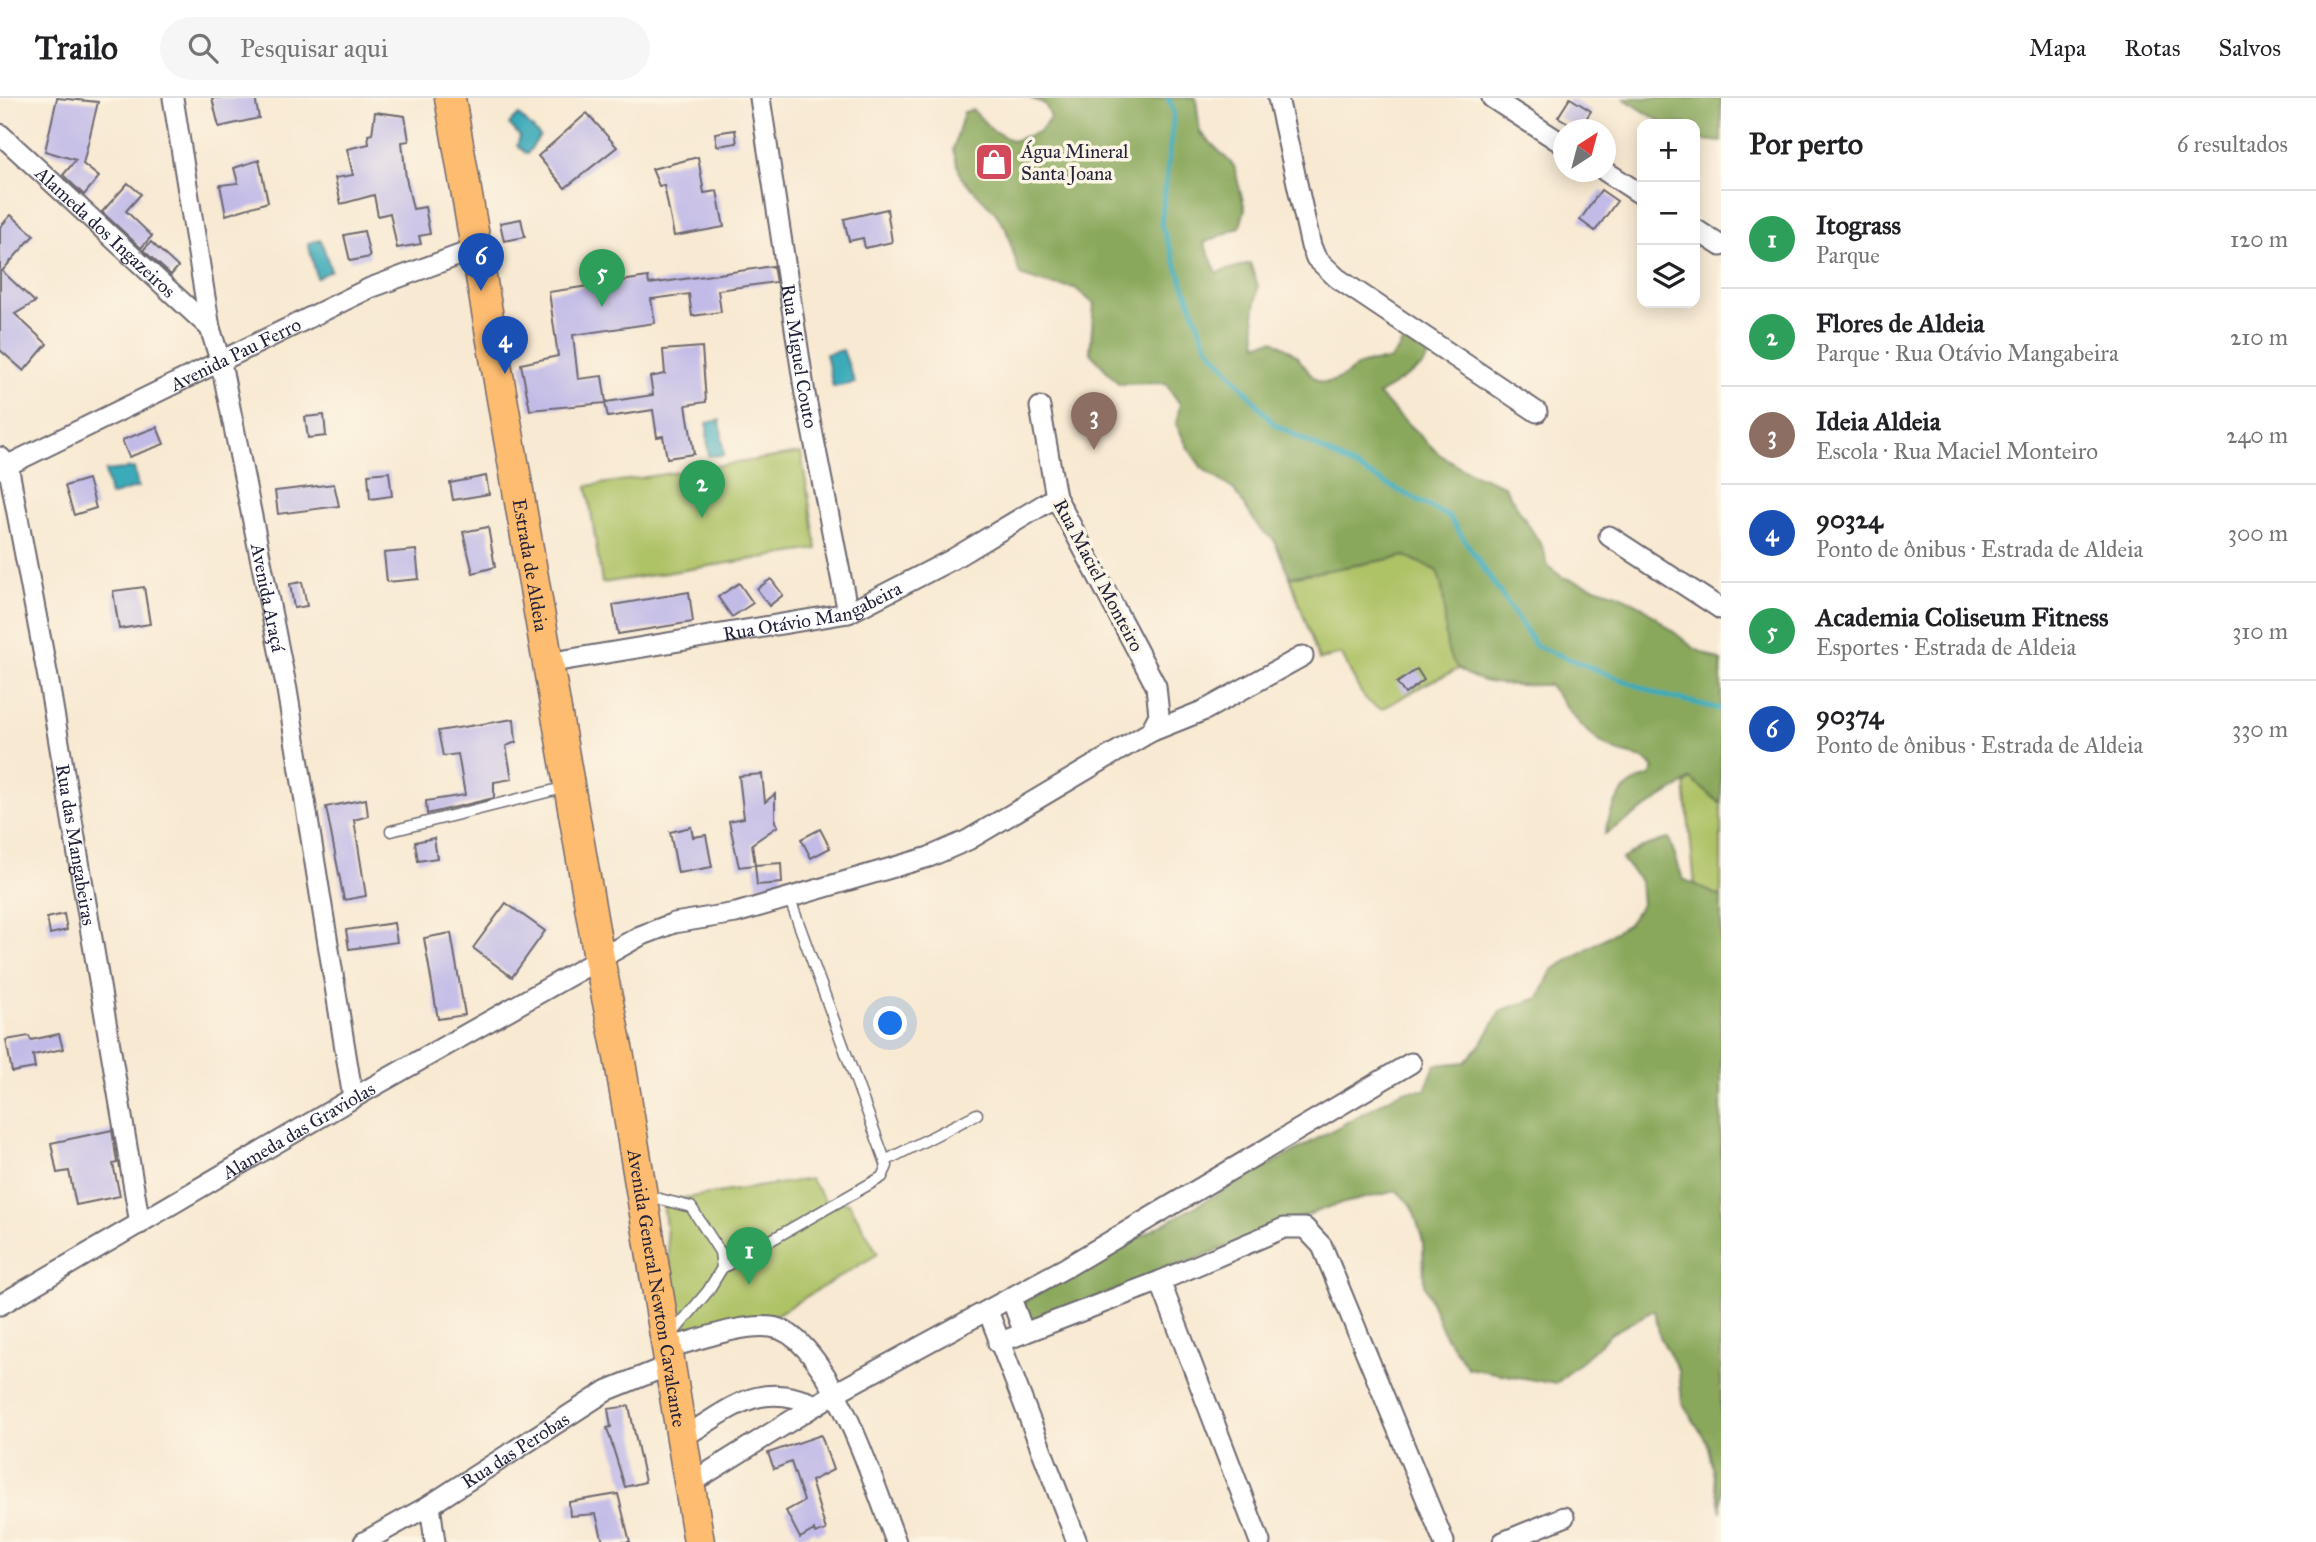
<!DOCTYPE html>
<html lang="pt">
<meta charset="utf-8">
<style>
body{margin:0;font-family:"IM FELL Great Primer",serif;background:#f6f6f6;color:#202124}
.controls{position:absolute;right:21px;top:21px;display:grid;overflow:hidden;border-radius:14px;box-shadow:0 4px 18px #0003}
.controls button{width:63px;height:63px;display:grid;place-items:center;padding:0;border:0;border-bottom:2px solid #e0e0e0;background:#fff;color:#202124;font:35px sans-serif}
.compass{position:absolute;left:1553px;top:21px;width:63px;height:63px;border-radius:50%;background:#fff;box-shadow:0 4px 18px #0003;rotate:36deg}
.you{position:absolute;left:891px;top:926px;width:24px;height:24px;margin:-18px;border:5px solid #fff;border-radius:50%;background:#1a73e8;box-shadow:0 0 0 10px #1a73e833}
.badge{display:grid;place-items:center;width:46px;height:46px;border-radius:50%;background:#d1495b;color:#fff;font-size:23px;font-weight:700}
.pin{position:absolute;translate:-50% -58px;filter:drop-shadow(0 2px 4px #0008)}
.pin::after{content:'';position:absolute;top:37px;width:24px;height:21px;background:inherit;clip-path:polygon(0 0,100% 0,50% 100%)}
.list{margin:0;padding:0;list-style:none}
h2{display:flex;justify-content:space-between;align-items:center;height:91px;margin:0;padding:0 28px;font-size:30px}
h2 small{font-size:23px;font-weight:400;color:#757577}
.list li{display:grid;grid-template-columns:46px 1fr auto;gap:21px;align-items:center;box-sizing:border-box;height:98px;padding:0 28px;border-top:2px solid #e0e0e0}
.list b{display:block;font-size:26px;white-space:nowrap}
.list p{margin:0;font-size:23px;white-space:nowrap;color:#757577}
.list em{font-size:23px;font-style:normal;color:#757577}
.icon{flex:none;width:38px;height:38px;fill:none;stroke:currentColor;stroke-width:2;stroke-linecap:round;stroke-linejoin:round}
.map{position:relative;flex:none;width:1721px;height:1444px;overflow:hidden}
header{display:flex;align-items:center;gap:42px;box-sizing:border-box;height:98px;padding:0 35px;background:#fff;border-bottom:2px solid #e0e0e0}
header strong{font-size:33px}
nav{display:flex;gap:38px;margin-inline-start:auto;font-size:24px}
.search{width:490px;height:63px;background:#f6f6f6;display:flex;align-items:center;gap:18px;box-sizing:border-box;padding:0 24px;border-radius:38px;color:#757577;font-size:26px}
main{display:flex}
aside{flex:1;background:#fff}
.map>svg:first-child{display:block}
</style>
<header>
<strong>Trailo</strong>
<div class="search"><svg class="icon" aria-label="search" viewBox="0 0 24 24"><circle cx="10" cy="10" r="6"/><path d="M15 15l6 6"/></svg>Pesquisar aqui</div>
<nav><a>Mapa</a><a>Rotas</a><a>Salvos</a></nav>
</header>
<main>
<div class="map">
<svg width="1721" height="1444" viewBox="0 0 1721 1444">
<rect width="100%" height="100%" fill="#fcf5e5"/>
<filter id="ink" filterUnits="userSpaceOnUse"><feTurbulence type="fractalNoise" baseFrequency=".0143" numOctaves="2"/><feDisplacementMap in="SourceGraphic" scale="14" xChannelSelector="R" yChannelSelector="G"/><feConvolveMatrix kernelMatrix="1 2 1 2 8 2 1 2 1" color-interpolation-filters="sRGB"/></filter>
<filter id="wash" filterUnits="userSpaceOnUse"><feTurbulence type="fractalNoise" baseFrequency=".00686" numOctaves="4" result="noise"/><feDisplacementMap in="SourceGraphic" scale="28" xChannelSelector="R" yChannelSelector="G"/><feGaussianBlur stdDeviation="1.57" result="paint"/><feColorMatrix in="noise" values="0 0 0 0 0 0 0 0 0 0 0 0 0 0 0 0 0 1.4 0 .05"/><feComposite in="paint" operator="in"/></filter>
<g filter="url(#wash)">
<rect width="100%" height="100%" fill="#f8e9d2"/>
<g fill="#aec266" stroke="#687250" stroke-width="2">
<path d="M801,355L817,451L602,485L587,388Z"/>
<path d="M1406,458L1437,473C1440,480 1443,487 1445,495C1449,520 1439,553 1461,570L1428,585L1382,611C1359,606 1353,574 1341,556L1319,562L1290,479Z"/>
<path d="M1692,681L1721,706V799L1695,788L1685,687Z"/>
<path d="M810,1081L825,1102L849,1105L878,1156L772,1219L678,1238L663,1103Z"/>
</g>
<g fill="#8aa85b" stroke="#56654b" stroke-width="2">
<path d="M1030,0H1196L1200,34L1234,68L1245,111L1240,129L1204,145L1217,175L1250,165L1258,188L1254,218L1257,246L1274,242C1283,248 1294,254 1300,262C1312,277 1316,291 1338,281C1347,278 1353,269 1362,266C1383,259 1388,272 1402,245L1413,243L1430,255L1423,268L1378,297L1439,356L1467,373L1504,388L1543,450L1548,468L1562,479L1620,497L1643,509L1695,551L1721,563V706L1691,681L1605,736C1610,709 1621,685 1650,678L1654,670C1641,654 1626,659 1610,650C1582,635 1568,610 1549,587C1514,587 1450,593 1446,542C1444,517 1446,496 1437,473L1406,458L1290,479L1274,442L1260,431L1234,392L1202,370L1188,350L1176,326L1180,306L1165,285L1119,286L1090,255L1094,206L1075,190L1047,186L1020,177L1006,131L995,114L961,79L953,52L964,14L973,12L992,32L1012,43L1039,34L1051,19L1045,6Z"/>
<path d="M1623,0H1721V44L1695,41V26H1664Z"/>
<path d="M1669,740L1683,781L1721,799V1414L1707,1344L1682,1304L1679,1273L1660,1239L1654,1212L1612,1235L1556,1286L1468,1270L1445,1238L1424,1186L1423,1143L1412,1108L1397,1093L1331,1108L1034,1224L1028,1221L1023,1209L1025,1203L1403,993L1425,992L1435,967L1465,964L1482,945L1501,912L1539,900L1552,872L1628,826L1642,806L1640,783L1622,761L1640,750Z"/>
</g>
<g fill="#3baab9" stroke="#2e667a" stroke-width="2">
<path d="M519,17L540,38L527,56L517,48L520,38L509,26Z"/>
<path d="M321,142L331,172L317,180L308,145Z"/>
<path d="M843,252L855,285L833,289L826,256Z"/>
<path d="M720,322L724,357L708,358L707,325Z"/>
<path d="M134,370L138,389L110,398L105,373Z"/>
</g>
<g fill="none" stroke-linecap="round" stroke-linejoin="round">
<path stroke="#3baab9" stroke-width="5" d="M1168,0L1174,14L1161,126L1206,246L1274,326L1449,419L1536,548L1661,597L1721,611"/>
</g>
<g id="blocks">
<g fill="#c2bbe7">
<path d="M57,0L98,4L83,66L99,79L84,97L63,77L76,62L45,53Z"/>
<path d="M212,0H255L259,20L219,29Z"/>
<path d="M1570,0L1591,13L1579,31L1558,19Z"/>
<path d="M375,14L405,18L409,43L402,44L406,80L413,111L425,109L430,136L419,138L421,146L397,150L390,115L378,118L374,97L341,106L335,80L353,77L347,51L369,46L368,37L372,36Z"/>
<path d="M587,15L617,49L565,90L538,58Z"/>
<path d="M735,32L737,45L717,48L715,35Z"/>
<path d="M698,59L704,95L717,93L724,129L674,138L664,87L659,88L652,71Z"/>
<path d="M259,62L268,104L226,117L220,87L238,85L234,70Z"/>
<path d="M128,85L141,96L126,113L152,138L141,150L102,114Z"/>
<path d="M1601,92L1617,103L1595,133L1580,122Z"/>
<path d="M887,111L892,144L865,150L863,140L849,143L844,121Z"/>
<path d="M11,117L34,137L2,173L35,204L15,216L47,246L24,273L0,252V129Z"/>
<path d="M521,121L525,139L504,143L500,125Z"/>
<path d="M364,133L370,159L350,163L344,137Z"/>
<path d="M151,144L178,169L171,177L143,152Z"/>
<path d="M773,168L776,184L718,192L721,214L692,218L689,196L651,201L655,225L573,237L578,281L602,278L606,304L653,297L650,279L665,276L663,252L702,249L706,304L686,307L694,356L667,360L663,338L657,339L653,312L608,319L605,305L530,312L521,266L558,258L549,194L648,179L649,186Z"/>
<path d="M324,317L326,338L308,340L305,319Z"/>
<path d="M157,329L164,346L129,359L122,342Z"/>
<path d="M389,374L392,398L370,401L368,376Z"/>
<path d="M486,378L489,396L453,402L450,385Z"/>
<path d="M88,381L96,410L74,417L65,388Z"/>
<path d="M334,386L339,408L278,416L275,393Z"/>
<path d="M488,429L495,469L473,475L463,434Z"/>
<path d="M416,452L419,481L387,484L384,455Z"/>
<path d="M771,481L783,497L769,508L757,491Z"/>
<path d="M302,484L307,508L294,510L290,486Z"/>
<path d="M739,485L753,505L732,519L718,499Z"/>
<path d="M144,489L150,526L119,531L113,493Z"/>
<path d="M689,494L693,524L618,536L613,507Z"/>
<path d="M1417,571L1424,582L1405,596L1397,585Z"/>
<path d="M514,621L516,644L506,648L512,681L494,684V700L427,716L426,703L465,697L458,656L443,658L438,633Z"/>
<path d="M762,676L765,704L775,696V724L778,728L752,746L755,767L739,769L729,723L744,720L739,678Z"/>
<path d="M366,701L368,718L354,722L366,798L344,802L326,709Z"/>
<path d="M691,729L693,739L706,737L712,769L678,775L670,734Z"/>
<path d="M820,731L830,750L811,760L801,741Z"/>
<path d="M434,740L437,760L418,763L415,744Z"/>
<path d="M781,765L782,785L757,787L755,767Z"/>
<path d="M506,805L545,833L512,879L473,850Z"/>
<path d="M64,816L67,832L50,836L47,820Z"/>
<path d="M394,825L397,844L349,851L346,832Z"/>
<path d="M451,835L465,917L438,921L424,840Z"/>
<path d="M59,936L63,951L33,957L35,970L12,974L6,942L29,938L31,942Z"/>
<path d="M112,1032L117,1065L113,1066L120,1098L76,1107L69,1073L57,1075L51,1045Z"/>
<path d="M629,1308L645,1384L625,1389L607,1330L611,1329L608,1311Z"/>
<path d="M821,1337L833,1372L811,1383L826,1432L815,1436L814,1432L800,1440L786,1413L804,1403L791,1364L774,1371L768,1355Z"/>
<path d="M618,1396L630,1444H603L596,1416L570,1418L569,1404Z"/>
</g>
</g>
</g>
<g filter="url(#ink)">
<use href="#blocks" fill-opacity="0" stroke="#6d6870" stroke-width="2"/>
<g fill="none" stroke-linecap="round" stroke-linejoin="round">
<defs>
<g id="service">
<path d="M391,733L567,689"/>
<path d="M887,1062L977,1016"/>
<path d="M648,1098L691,1109L720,1154L722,1170"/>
<path d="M672,1236L708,1193L722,1170L882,1079L887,1068L789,799"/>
</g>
<g id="minor">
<path id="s1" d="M173,0L210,230L221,265L287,592L353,1000"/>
<path id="s2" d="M760,0L805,296L848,515"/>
<path d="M1278,0L1311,148L1316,160L1337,180L1537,314"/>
<path d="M1492,0L1563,46"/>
<path id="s3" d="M0,36L210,230"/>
<path d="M1605,73L1642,97"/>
<path d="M1695,131L1721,148"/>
<path id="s4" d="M0,359L8,367L49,585L140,1126"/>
<path id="s5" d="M0,371L370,190L476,151"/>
<path d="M1609,438L1721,511"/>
<path id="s6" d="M547,565L848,515L951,462L1056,399"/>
<path d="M1150,634L1205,612L1303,558"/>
<path d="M1160,1183L1260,1444"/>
<path d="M1011,1200L1024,1235"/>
<path id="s7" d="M0,1207L353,1000L640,838L674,825L736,815L929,759L968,742L1150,634L1159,617L1156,588L1056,399L1040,309"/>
<path d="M988,1213L1077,1444"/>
<path d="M998,1245L1160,1183L1284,1130H1305L1322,1148L1444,1444"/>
<path d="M667,1250C696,1243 742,1225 771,1229C829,1236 877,1395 896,1444"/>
<path d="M683,1339C732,1311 758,1281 816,1307"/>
<path d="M691,1385L837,1294L1067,1169L1411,965"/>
<path d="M430,1407L435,1444"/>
<path id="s8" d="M364,1444L430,1407L608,1292L670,1267"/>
<path d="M1503,1444L1564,1419"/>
</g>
<g id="primary">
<path id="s9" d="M450,0L599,860L620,964L699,1444"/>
</g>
</defs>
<use href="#service" stroke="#6d6870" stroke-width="13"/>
<use href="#minor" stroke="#6d6870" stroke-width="23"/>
<use href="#primary" stroke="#6d6870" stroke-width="33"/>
<use href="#service" stroke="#fff" stroke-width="10"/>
<use href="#minor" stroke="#fff" stroke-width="19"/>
<use href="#primary" stroke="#febc70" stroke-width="30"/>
</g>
</g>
<defs>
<symbol id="shop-square" viewBox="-11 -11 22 22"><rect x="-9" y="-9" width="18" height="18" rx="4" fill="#d1495b" stroke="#fcf5e5"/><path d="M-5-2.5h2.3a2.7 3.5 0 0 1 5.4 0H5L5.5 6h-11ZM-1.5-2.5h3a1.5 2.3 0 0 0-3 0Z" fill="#fff"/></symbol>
</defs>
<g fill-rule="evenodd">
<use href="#shop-square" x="972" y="42" width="44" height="44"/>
</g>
<g text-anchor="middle" stroke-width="7" stroke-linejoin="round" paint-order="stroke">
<g font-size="19" fill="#22223b" stroke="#fcf5e5" text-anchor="start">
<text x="1021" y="60">Água Mineral<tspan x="1021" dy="22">Santa Joana</tspan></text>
</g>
<g font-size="19" fill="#22223b" stroke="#fcf5e5">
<text dy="7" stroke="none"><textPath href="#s3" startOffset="144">Alameda dos Ingazeiros</textPath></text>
<text dy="7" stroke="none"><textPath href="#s5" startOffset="262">Avenida Pau Ferro</textPath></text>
<text dy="7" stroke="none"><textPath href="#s2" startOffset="261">Rua Miguel Couto</textPath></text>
<text dy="7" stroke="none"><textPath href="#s9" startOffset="474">Estrada de Aldeia</textPath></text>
<text transform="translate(1099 477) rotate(62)" y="7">Rua Maciel Monteiro</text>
<text dy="7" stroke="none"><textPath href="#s1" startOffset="509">Avenida Araçá</textPath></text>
<text dy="7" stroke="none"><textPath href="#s6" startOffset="271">Rua Otávio Mangabeira</textPath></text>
<text dy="7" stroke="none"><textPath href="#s4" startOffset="397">Rua das Mangabeiras</textPath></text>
<text dy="7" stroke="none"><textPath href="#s7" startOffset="346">Alameda das Graviolas</textPath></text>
<text dy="7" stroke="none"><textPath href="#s9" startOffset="1208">Avenida General Newton Cavalcante</textPath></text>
<text dy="7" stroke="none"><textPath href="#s8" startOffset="177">Rua das Perobas</textPath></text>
</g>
</g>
</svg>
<div class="controls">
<button>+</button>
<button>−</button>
<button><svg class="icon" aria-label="layers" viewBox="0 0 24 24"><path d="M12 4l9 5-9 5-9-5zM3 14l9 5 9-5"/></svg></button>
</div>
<svg class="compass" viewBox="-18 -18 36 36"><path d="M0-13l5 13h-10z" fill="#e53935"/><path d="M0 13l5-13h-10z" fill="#757577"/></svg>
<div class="you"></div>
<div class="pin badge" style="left:749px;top:1187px;background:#2e9e5b">1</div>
<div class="pin badge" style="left:702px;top:420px;background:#2e9e5b">2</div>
<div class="pin badge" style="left:1094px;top:352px;background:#8d6e63">3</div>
<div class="pin badge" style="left:505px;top:276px;background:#1a4fb4">4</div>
<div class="pin badge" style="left:602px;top:209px;background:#2e9e5b">5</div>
<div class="pin badge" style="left:481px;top:193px;background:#1a4fb4">6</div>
</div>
<aside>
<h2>Por perto<small>6 resultados</small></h2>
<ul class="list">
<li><span class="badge" style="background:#2e9e5b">1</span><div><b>Itograss</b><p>Parque</p></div><em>120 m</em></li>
<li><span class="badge" style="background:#2e9e5b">2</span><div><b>Flores de Aldeia</b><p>Parque · Rua Otávio Mangabeira</p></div><em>210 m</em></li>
<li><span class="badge" style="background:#8d6e63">3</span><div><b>Ideia Aldeia</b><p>Escola · Rua Maciel Monteiro</p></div><em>240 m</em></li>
<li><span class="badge" style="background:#1a4fb4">4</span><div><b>90324</b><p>Ponto de ônibus · Estrada de Aldeia</p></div><em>300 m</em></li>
<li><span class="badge" style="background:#2e9e5b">5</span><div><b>Academia Coliseum Fitness</b><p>Esportes · Estrada de Aldeia</p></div><em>310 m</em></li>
<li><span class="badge" style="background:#1a4fb4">6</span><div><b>90374</b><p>Ponto de ônibus · Estrada de Aldeia</p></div><em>330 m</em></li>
</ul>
</aside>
</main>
